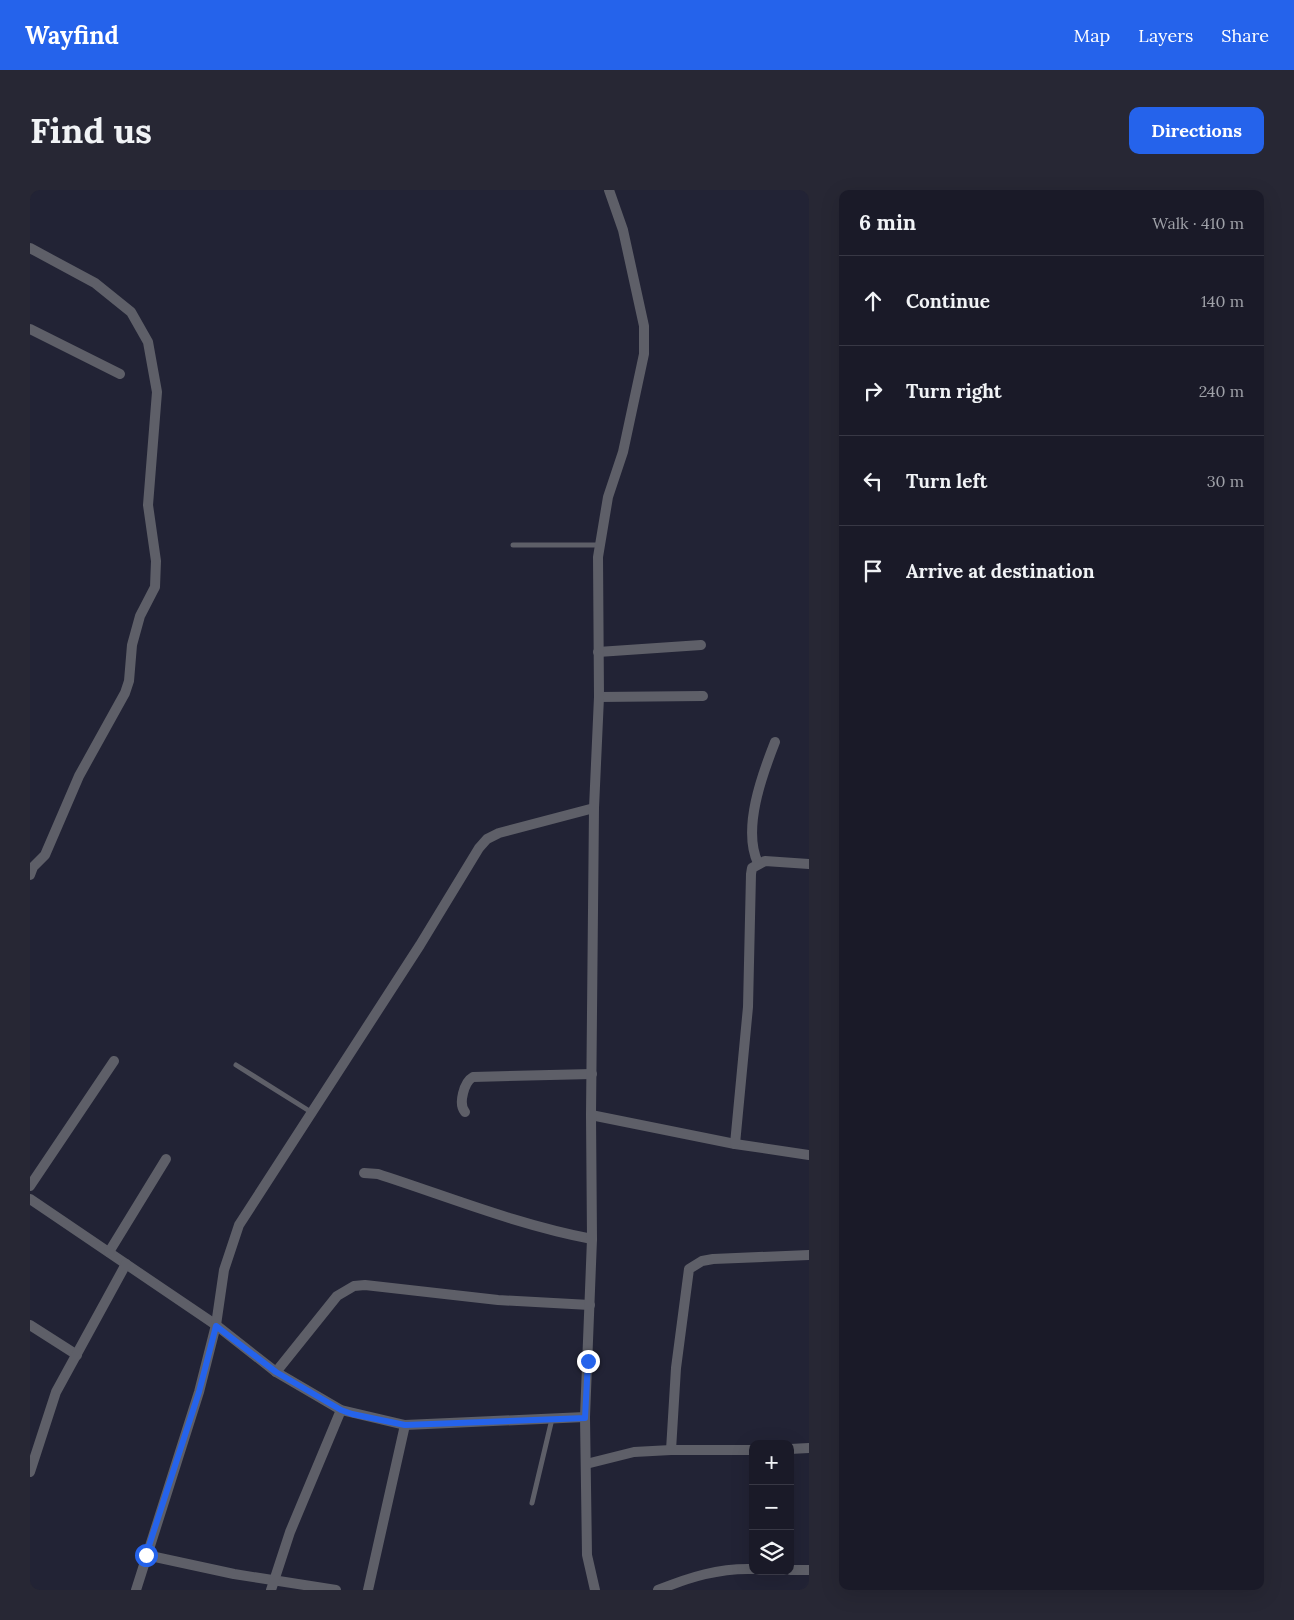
<!DOCTYPE html>
<meta charset="utf-8">
<style>
body{margin:0;font-family:Lora,serif;background:#272734;color:#f1f3f6}
.controls{position:absolute;right:15px;bottom:15px;display:grid;overflow:hidden;border-radius:10px;box-shadow:0 5px 20px #0002}
.controls button{width:45px;height:45px;display:grid;place-items:center;padding:0;border:0;border-bottom:1px solid #383845;background:#1a1a28;color:#f1f3f6;font:25px sans-serif}
.stop{position:absolute;width:15px;height:15px;margin:-11px;border:4px solid #2563eb;border-radius:50%;background:#fff}
.stop.end{background:#2563eb;border-color:#fff;box-shadow:0 1px 5px #0008}
.list{margin:0;padding:0;list-style:none}
h2{display:flex;justify-content:space-between;align-items:center;height:65px;margin:0;padding:0 20px;font-size:21px}
h2 small{font-size:16px;font-weight:400;color:#9fa1a8}
.list li{display:grid;grid-template-columns:32px 1fr auto;gap:15px;align-items:center;box-sizing:border-box;height:90px;padding:0 20px;border-top:1px solid #383845}
.list b{display:block;font-size:19px;white-space:nowrap}
.list em{font-size:16px;font-style:normal;color:#9fa1a8}
.icon{flex:none;width:28px;height:28px;fill:none;stroke:currentColor;stroke-width:2;stroke-linecap:round;stroke-linejoin:round}
.map{position:relative;flex:none;width:779px;height:1400px;overflow:hidden;border-radius:10px}
header{display:flex;align-items:center;gap:30px;box-sizing:border-box;height:70px;padding:0 25px;background:#2563eb;color:#fff}
header strong{font-size:24px}
nav{display:flex;gap:28px;margin-inline-start:auto;font-size:18px}
.intro{display:flex;align-items:center;justify-content:space-between;box-sizing:border-box;height:120px;padding:0 30px}
h1{margin:0;font-size:35px}
.button{padding:12px 22px;border-radius:10px;background:#2563eb;color:#fff;font-size:18px;font-weight:700}
main{display:flex;gap:30px;padding:0 30px}
aside{flex:1;background:#1a1a28;border-radius:10px;box-shadow:0 5px 20px #0002}
.map>svg:first-child{display:block}
</style>
<header>
<strong>Wayfind</strong>
<nav><a>Map</a><a>Layers</a><a>Share</a></nav>
</header>
<div class="intro"><h1>Find us</h1><a class="button">Directions</a></div>
<main>
<div class="map">
<svg width="779" height="1400" viewBox="0 0 779 1400">
<rect width="100%" height="100%" fill="#222335"/>
<g fill="none" stroke-linecap="round" stroke-linejoin="round">
<g stroke="#5e5f68" stroke-width="5">
<path d="M483,355H568"/>
<path d="M206,875L281,922"/>
<path d="M502,1313L522,1229"/>
</g>
<g stroke="#5e5f68" stroke-width="10">
<path d="M0,58L65,93L101,122L118,152L127,202L118,315L126,371L125,397L110,426L102,455L99,491L95,503L49,586L15,665L3,677L0,685"/>
<path d="M0,139L90,184"/>
<path d="M568,462L671,455"/>
<path d="M569,507L673,506"/>
<path d="M728,673C712,639 732,585 745,552"/>
<path d="M435,922C428,914 434,892 443,887L562,884"/>
<path d="M561,925L705,954L779,965"/>
<path d="M705,954L718,817L721,684L722,678L735,671L779,674"/>
<path d="M334,983L348,984C419,1007 488,1035 562,1049"/>
<path d="M0,996L84,871"/>
<path d="M0,1009L186,1135L246,1182L311,1220L375,1235L555,1227"/>
<path d="M79,1062L136,969"/>
<path d="M0,1135L47,1165"/>
<path d="M246,1182L307,1106L324,1096L335,1095L468,1110L560,1115"/>
<path d="M760,1259L779,1258"/>
<path d="M641,1260L646,1178L659,1079L672,1071L683,1069L779,1065"/>
<path d="M556,1274L604,1262L641,1260H723"/>
<path d="M0,1282L26,1202L96,1074"/>
<path d="M116,1365L204,1384L306,1400"/>
<path d="M760,1380H779"/>
<path d="M106,1400L169,1202L186,1135L194,1080L209,1035L390,755L449,658L457,649L469,643L564,618"/>
<path d="M241,1400L260,1342L311,1220"/>
<path d="M338,1400L375,1235"/>
<path d="M565,1400L557,1365L555,1227L562,1049L561,925L564,618L569,507L568,367L578,307L593,262L614,164V136L593,40L579,0"/>
<path d="M628,1400C660,1387 689,1378 723,1379"/>
</g>
</g>
<g fill="none" stroke-linecap="round" stroke-linejoin="round">
<path stroke="#2563eb" stroke-width="6" d="M116,1365L169,1202L186,1136L246,1182L311,1220L322,1224L375,1235L555,1228L558,1171"/>
</g>
</svg>
<div class="controls">
<button>+</button>
<button>−</button>
<button><svg class="icon" aria-label="layers" viewBox="0 0 24 24"><path d="M12 4l9 5-9 5-9-5zM3 14l9 5 9-5"/></svg></button>
</div>
<div class="stop" style="left:116px;top:1365px"></div>
<div class="stop end" style="left:558px;top:1171px"></div>
</div>
<aside>
<h2>6 min<small>Walk · 410 m</small></h2>
<ul class="list">
<li><svg class="icon" aria-label="ahead" viewBox="0 0 24 24"><path d="M12 20V5M6 11l6-6 6 6"/></svg><div><b>Continue</b></div><em>140 m</em></li>
<li><svg class="icon" aria-label="right" viewBox="0 0 24 24"><path d="M7 20v-9h11M14 6l5 5-5 5"/></svg><div><b>Turn right</b></div><em>240 m</em></li>
<li><svg class="icon" aria-label="left" viewBox="0 0 24 24"><path d="M17 20v-9H6M10 6l-5 5 5 5"/></svg><div><b>Turn left</b></div><em>30 m</em></li>
<li><svg class="icon" aria-label="arrive" viewBox="0 0 24 24"><path d="M6 21V4h12l-3 4 3 4H6"/></svg><div><b>Arrive at destination</b></div></li>
</ul>
</aside>
</main>
